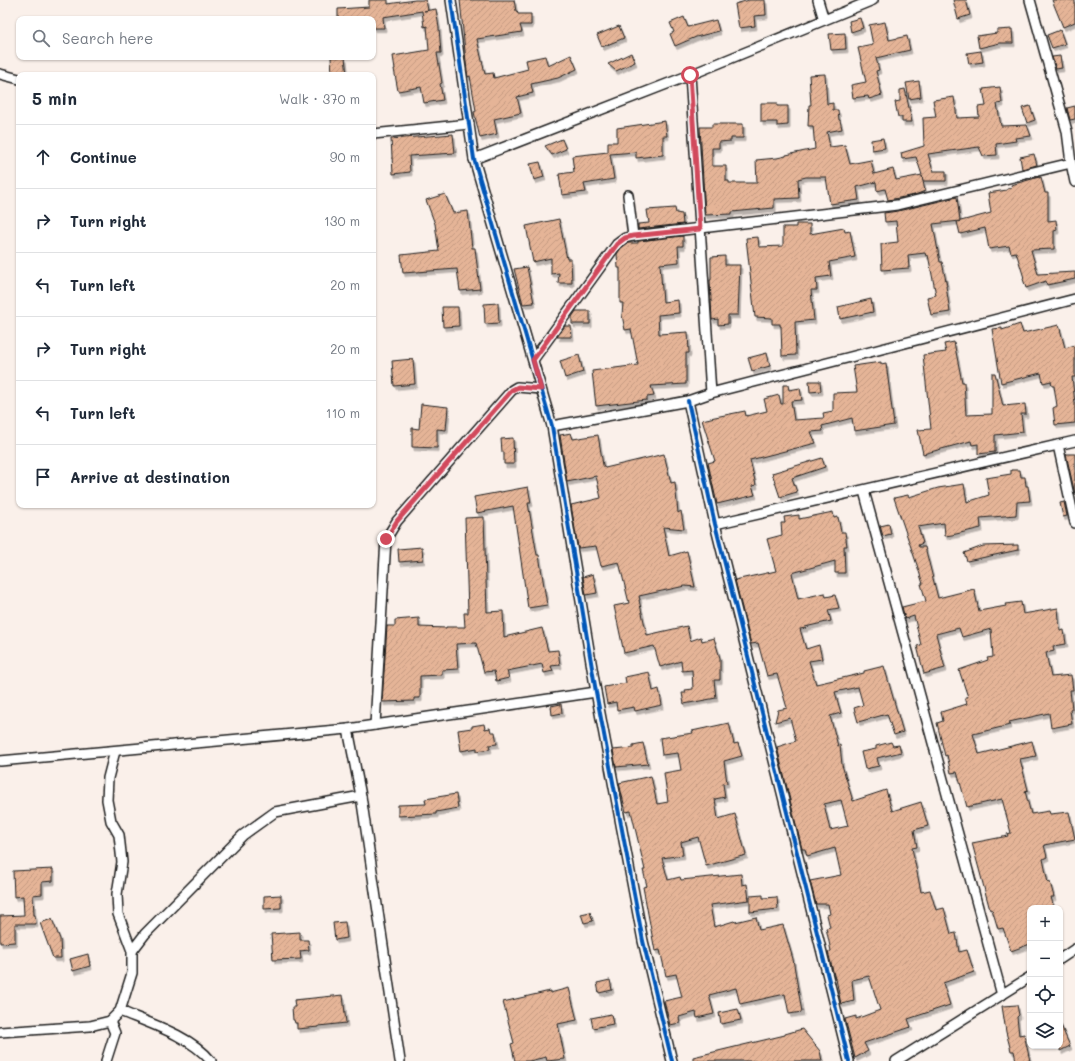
<!DOCTYPE html>
<meta charset="utf-8">
<style>
body{margin:0;font-family:Mali,sans-serif;background:#f6f6f7;color:#1f2937}
.controls{position:absolute;right:12px;bottom:12px;display:grid;overflow:hidden;border-radius:8px;box-shadow:0 1px 3px #0004}
.controls button{width:36px;height:36px;display:grid;place-items:center;padding:0;border:0;border-bottom:1px solid #e0e1e3;background:#fff;color:#1f2937;font:20px sans-serif}
.stop{position:absolute;width:12px;height:12px;margin:-9px;border:3px solid #d1495b;border-radius:50%;background:#fff}
.stop.end{background:#d1495b;border-color:#fff;box-shadow:0 1px 4px #0008}
.list{margin:0;padding:0;list-style:none}
h2{display:flex;justify-content:space-between;align-items:center;height:52px;margin:0;padding:0 16px;font-size:17px}
h2 small{font-size:13px;font-weight:400;color:#747a83}
.list li{display:grid;grid-template-columns:26px 1fr auto;gap:12px;align-items:center;box-sizing:border-box;height:64px;padding:0 16px;border-top:1px solid #e0e1e3}
.list b{display:block;font-size:15px;white-space:nowrap}
.list em{font-size:13px;font-style:normal;color:#747a83}
.icon{flex:none;width:22px;height:22px;fill:none;stroke:currentColor;stroke-width:2;stroke-linecap:round;stroke-linejoin:round}
.map{position:relative;flex:none;width:1075px;height:1061px;overflow:hidden}
.search{position:absolute;background:#fff;box-shadow:0 1px 3px #0004;left:16px;top:16px;width:360px;height:44px;display:flex;align-items:center;gap:10px;box-sizing:border-box;padding:0 14px;border-radius:8px;color:#747a83;font-size:15px}
.panel{position:absolute;background:#fff;box-shadow:0 1px 3px #0004;left:16px;top:72px;width:360px;height:436px;border-radius:8px}
.map>svg:first-child{display:block}
</style>
<div class="map">
<svg width="1075" height="1061" viewBox="0 0 1075 1061">
<defs>
<pattern id="building-hatch" width="6" height="6" patternUnits="userSpaceOnUse"><rect width="6" height="6" fill="#e5b497"/><path d="M-1 1l2-2M0 6l6-6M5 7l2-2" fill="none" stroke="#c49a82"/></pattern>
<filter id="shadow"><feDropShadow dx="2" dy="3.5" stdDeviation="0" flood-color="#0004"/></filter>
</defs>
<rect width="100%" height="100%" fill="#faf0ea"/>
<filter id="ink" filterUnits="userSpaceOnUse"><feTurbulence type="fractalNoise" baseFrequency=".025" numOctaves="2"/><feDisplacementMap in="SourceGraphic" scale="8" xChannelSelector="R" yChannelSelector="G"/><feConvolveMatrix kernelMatrix="1 2 1 2 8 2 1 2 1" color-interpolation-filters="sRGB"/></filter>
<g filter="url(#ink)">
<g fill="url(#building-hatch)" stroke="#1c1c1c" fill-rule="evenodd" filter="url(#shadow)">
<path d="M369,0H388V4L415,0H426L428,10L424,11L436,9L439,28L441,53H437L442,83L440,84L443,100L424,103L421,87L398,91L394,69H395L393,56L429,50L427,26L424,27L422,11L383,17L384,28H373V19H338V9L369,7Z"/>
<path d="M460,0H514L516,11H517L518,14H531V25H520L522,32L477,39L485,74L493,73L494,78L528,69L526,60L545,56L548,66L571,55L577,69L558,78L531,84L533,93L517,97L521,113L494,119L497,134L480,138L474,112L476,111L470,76L468,77L467,72Z"/>
<path d="M749,0H765L766,15L754,16L755,26L739,28L735,4Z"/>
<path d="M953,0H966L970,15L958,19Z"/>
<path d="M1052,0H1075V22L1063,27Z"/>
<path d="M684,17L688,27L716,20L719,31L696,37L675,46L670,34L674,32L670,23Z"/>
<path d="M860,18L863,28L851,32L849,21Z"/>
<path d="M885,22L889,40L907,36L910,50L876,58L879,70L876,71L882,95L869,99L868,96L853,98L851,85L866,82L858,48L873,45L869,25Z"/>
<path d="M619,26L624,38L602,47L597,35Z"/>
<path d="M1012,29L1013,43H1000L979,48L977,36L997,33V30Z"/>
<path d="M1060,30L1065,44L1052,48L1047,35Z"/>
<path d="M845,33L846,49L831,50L829,34Z"/>
<path d="M981,51L983,62L969,64L967,53Z"/>
<path d="M631,53L635,62L616,71L608,64Z"/>
<path d="M1060,56L1062,68L1056,69L1052,57Z"/>
<path d="M331,57H345L347,75H332Z"/>
<path d="M825,74L827,104L833,103V110H838L839,120H840L842,129L827,132L830,147L845,145L850,164L871,160L874,174L893,169L896,180L922,175L916,157L902,159L901,153L924,146L923,118L936,117L933,100L954,97L957,118L979,117L978,107L986,106L983,89L1000,87L1002,103L997,104L1001,126L1027,125L1031,136L1015,138L1016,141L996,144L997,155L983,156L979,147L928,154L933,171H946V181H923L922,176L925,191L915,195L888,200L885,189L877,191L876,182L857,187L859,200L830,204L826,177H806L798,179L799,198L774,199V208L732,212V214L705,215L700,127H712V124H743V138H731V141L719,142V148H712V166H726V181H729V183H757L756,160L777,158L786,156V155L815,149L813,126H808L809,105H811L809,75Z"/>
<path d="M919,81L921,97L909,99L906,83Z"/>
<path d="M905,89L912,122H902V117H898L895,102L900,101V90Z"/>
<path d="M761,103H777V106H788V125L777,126V122H761Z"/>
<path d="M1030,106L1035,120L1027,123L1022,108Z"/>
<path d="M1075,106V119L1070,120L1067,108Z"/>
<path d="M665,121L667,136H663V155L636,158V152L610,154L614,179L584,184L586,192L562,195L559,174L574,172L572,156L608,152V142H617V128Z"/>
<path d="M453,134L455,153L409,156L410,172L393,174L391,139Z"/>
<path d="M883,138L885,148L872,150L871,140Z"/>
<path d="M562,139L566,149L552,155L545,146Z"/>
<path d="M1034,154L1037,165L1022,169L1020,157Z"/>
<path d="M540,162L544,177L534,180L530,164Z"/>
<path d="M1039,177V178L1041,177L1045,193H1048V221L1056,220L1057,230L1054,231V249L1031,250L1038,274L1075,272V279L1047,285L1046,281L1026,288L1023,279L1024,278L1016,252L1011,253L1009,246L989,249L985,228L960,234L957,222L991,213L988,193L1007,190V189L1012,188L1011,185Z"/>
<path d="M445,194L453,213L468,211L472,248H475L480,289L460,291L457,269L403,273L401,255L439,251L435,224L426,200Z"/>
<path d="M957,197L960,221L933,224L940,262H942L947,286H946L950,312L931,315L927,297L936,295L928,255L926,256L925,253L908,255L909,268L882,270L881,244L898,242L896,221L885,222L884,213L898,211Z"/>
<path d="M675,208L676,213L682,214L683,224L638,229V224L649,223L647,210Z"/>
<path d="M559,219L567,259H571L572,283H558L559,273L551,274V258L533,262L526,226Z"/>
<path d="M796,224H810V234L844,228L845,232L850,231L855,257L829,262L831,276L816,278L817,290H811L814,320L795,322L796,355L782,356L781,326H780V324H772V318L755,317L746,238L758,237L759,247L783,246V227H796Z"/>
<path d="M683,236V246H678L679,262L660,264L663,302L678,300L679,313L658,315L659,334L688,332L689,353H686V384L651,386L654,396L647,397V400L596,406L592,371L638,365L631,329L625,330L622,315L623,303H620V268H618L617,254L621,248L628,243H638V241Z"/>
<path d="M725,256V265H740L738,315H728V324L718,325V319L712,320L710,280H711V257Z"/>
<path d="M527,267L534,303L523,304L514,269Z"/>
<path d="M871,299L873,312L840,319L838,307Z"/>
<path d="M498,303L499,323L485,324L484,304Z"/>
<path d="M442,307H458L459,326L443,327Z"/>
<path d="M576,311H590V324H572V317Z"/>
<path d="M1020,324L1023,333L1059,325L1065,348L1075,345V377H1072L1075,403V423L1055,425L1053,408L1057,406L1054,386H1052L1051,381L1043,383L1041,373L1001,383L992,329L1002,328V330Z"/>
<path d="M565,326H571L572,337H557Z"/>
<path d="M954,342L962,382H964L966,415L992,414V373H995L1003,406L1025,404L1026,414H1021L1023,432L995,435V452L978,454V444L972,445L971,441L923,454L918,430L931,429L923,355L946,352L944,344Z"/>
<path d="M767,353L770,366L752,371L748,358Z"/>
<path d="M579,355L583,372L565,378L560,361Z"/>
<path d="M413,359L415,384L394,386L392,361Z"/>
<path d="M881,362V364L886,363L894,425L854,431L852,418L822,426L823,431L811,432L816,443L750,460L756,485L752,486L755,495L717,504L708,463L715,461L702,420L715,417L745,411L746,416L767,411L764,399L779,395L781,404H783V385H788L789,390L800,388L802,400L791,401L794,420L824,418L823,413L833,411V393L857,392L853,366Z"/>
<path d="M809,381H820L821,391L810,392Z"/>
<path d="M421,404L448,407L446,430L437,429V448L412,447V428L419,429Z"/>
<path d="M571,433L573,439L598,435L603,465L605,468L664,454L671,483L675,482L678,513L681,511L684,529L663,527L669,556L687,551L695,587L685,586L639,596L640,600H639L647,635L687,626L690,641L701,637L702,641L714,638L720,658V680H714L716,698L684,704L682,693H686L685,690L693,689L692,670L682,671L681,661L660,667L654,646L624,653L614,606L629,603L619,562L601,566L596,546L578,548L571,505L601,498L596,476L567,482L560,435Z"/>
<path d="M513,438L514,464H504V452H502L501,439Z"/>
<path d="M1066,454H1075V495Z"/>
<path d="M822,458L825,467L792,478L797,492L780,497L772,473Z"/>
<path d="M1011,470H1020L1021,477H1025L1026,486H1028L1030,501L1017,502L1016,515L980,518L981,528L952,535L945,536L944,523L918,527L923,543L918,545L919,547H925L938,598L974,589L979,611L1006,606L1005,604L1021,602L1023,614L1058,608L1060,631L1064,630L1066,644L1053,646L1054,651L1046,653L1051,677L1071,675L1073,690H1070L1072,709L1070,710L1072,724L1051,728L1049,713L1009,722L1010,725L973,734L979,754L1032,741L1036,756L1020,759L1028,790L1025,791L1031,814L1049,811L1050,814L1069,812L1075,839L1044,845L1047,857L1043,859L1048,883L1050,882L1054,897H1051L1054,908H1030V944L1011,951L1003,928L998,929L992,909L990,910L972,843L1008,836L1007,834L1011,833L1002,799L967,807L957,772L951,773L947,755L945,756L937,723L943,721L941,712L967,704L965,697H968L959,670L988,660L987,658L993,657L991,629L962,637L959,628L936,634L945,668L924,674L917,646L921,645L914,616L905,619L902,607L926,601L921,584H923L917,565L894,498L908,495L909,497L938,488L964,484L967,502L989,495L986,478L1011,474Z"/>
<path d="M528,487L531,503H528L537,555H539L547,605L528,608L513,506L477,513L474,497Z"/>
<path d="M1064,502L1067,516L1063,517L1060,503Z"/>
<path d="M833,512L834,518L838,517L841,532H845L847,546H844L845,573H835V561L792,573L798,599L825,593L826,597L835,595L839,608L828,610L831,621L805,627L806,628L800,629L806,649L819,645L822,659L809,661L816,684L864,673V671L884,666L903,732L894,735L887,714L858,722L854,708L863,705L858,687L835,692L841,713L830,716L838,746L840,745L842,765L853,801L886,790L892,811L921,802L928,826L914,830L917,847L912,848L921,892L930,890L936,910L944,908L951,934L956,933L959,952L967,950L974,972L943,983L950,1005L908,1019L911,1027L864,1043L868,1051L855,1058L845,1019L856,1016V1019L880,1010L869,976L852,980L854,1001L841,1004L836,979H835L828,952L831,951L826,928L830,927L827,915L830,914L828,904H816L810,881L841,875L835,848L807,856L805,849H802L777,747L796,741L790,718L775,722L778,710L787,708L777,674L767,676L758,643L751,644L735,580L776,571L767,539L782,535L781,523H785L784,517L799,515V519ZM841,800L848,826L830,830L824,804Z"/>
<path d="M484,517L487,612L503,611L504,637L542,628L548,651L558,650L560,665L551,666L553,671L544,673L542,664L507,671L509,678L496,681L494,671L484,672L476,643L456,644L458,669L442,670V675L420,676V698H414V701L382,702L387,626H395V620L419,618V627L446,628V627H465L464,613H468L465,518Z"/>
<path d="M889,524L891,534L883,536L880,526Z"/>
<path d="M1018,545V550L967,561L964,553L983,546Z"/>
<path d="M422,547L423,560L399,562L398,549Z"/>
<path d="M593,574L597,593L586,595L583,577Z"/>
<path d="M649,672L653,691L659,689L662,705L635,711L634,707L617,710L616,702L607,704L604,687L626,683L625,677Z"/>
<path d="M561,704L562,713L552,715L551,706Z"/>
<path d="M729,723L734,744L738,743L742,756L724,761L727,783L723,784L725,797L715,799L718,819L735,814L746,855L706,866L698,837L681,842L683,855L662,858L668,880L680,877L681,880L741,874L742,885L747,884L749,900L710,905L714,927L734,921L735,922L756,917L759,930L783,925L793,959L802,1012L789,1014L785,994L740,1004L736,988L709,995L714,1014L697,1018L696,1012L679,1017L680,1023L670,1025L664,1001L682,997L676,974L666,976L660,950L655,951L643,887L647,886L643,870H645L631,811L626,812L619,783L651,776L657,804L668,802L664,773L681,770L678,753L662,755L660,738L693,733L692,731Z"/>
<path d="M484,724L485,729L490,728L491,732H495L497,744L489,745L490,749L477,751V748L461,751L458,730L472,728V726Z"/>
<path d="M891,742L893,746L899,745L901,752L877,758L879,766L865,769L861,752L876,749V746Z"/>
<path d="M643,743L648,764L616,767L613,750L633,748V745Z"/>
<path d="M456,794L458,808L436,812V814L398,816V805L426,804L425,799Z"/>
<path d="M53,869V881L42,882V894L33,895L34,915H35L36,924H15V942L0,943V916L24,915L23,896L14,897L13,871Z"/>
<path d="M281,895V908L264,909V896Z"/>
<path d="M763,895V898L777,897L778,909L750,912V896Z"/>
<path d="M590,912L593,921L584,923L581,914Z"/>
<path d="M52,919L60,939L61,958H53L40,923Z"/>
<path d="M345,922L347,938L335,940L333,923Z"/>
<path d="M300,932V940H308L309,950L300,951L301,959L273,960L271,934Z"/>
<path d="M88,954L90,966L73,971L70,959Z"/>
<path d="M610,980L612,990L599,993L597,983Z"/>
<path d="M569,988L577,1020L558,1024L565,1059L547,1061L546,1057L529,1061H515L511,1044L514,1043L503,1002L550,991V993Z"/>
<path d="M343,995L346,1023L319,1026V1027L297,1029V1023H295L294,1020H293L292,1007H295L294,1000Z"/>
<path d="M1017,1005L1019,1015L1017,1017L1019,1035L1024,1034L1030,1061H1016L1014,1051H1011L1006,1032L1002,1006Z"/>
<path d="M738,1009L741,1020L721,1024L719,1013Z"/>
<path d="M611,1014L613,1024L593,1028L591,1018Z"/>
<path d="M1060,1023L1070,1046L1060,1051Z"/>
<path d="M802,1029L820,1051L822,1061H693V1057L785,1035V1034Z"/>
</g>
<g fill="none" stroke-linecap="round" stroke-linejoin="round">
<defs>
<g id="street">
<path d="M451,0L474,159L552,426L596,692L643,941L672,1061"/>
<path d="M818,0L824,20"/>
<path d="M1030,0L1067,131L1071,163L1075,182"/>
<path d="M0,74L19,79"/>
<path d="M690,75L711,393"/>
<path d="M373,134L469,124"/>
<path d="M474,159L690,75L873,0"/>
<path d="M633,236L897,205L1071,163"/>
<path d="M533,360L617,244L625,238L633,236L628,195"/>
<path d="M688,401L715,524L849,1061"/>
<path d="M552,426L688,401L711,393L1075,299"/>
<path d="M1058,445L1075,523"/>
<path d="M864,491L1002,995"/>
<path d="M715,524L1075,441"/>
<path d="M375,725L386,539L397,521L512,390L517,387L541,389"/>
<path d="M348,729L361,796L400,1061"/>
<path d="M0,761L348,729L596,692"/>
<path d="M132,951L145,934L243,835L275,812L361,796"/>
<path d="M1060,959L1075,949"/>
<path d="M120,1011C149,1023 191,1036 211,1061"/>
<path d="M0,1032L90,1026L110,1021L120,1011L132,973V951L118,914L117,894L122,862L119,835L111,821L107,800L108,778L115,751"/>
<path d="M106,1061L115,1033L110,1021"/>
<path d="M896,1061L1030,977"/>
</g>
</defs>
<use href="#street" stroke="#1c1c1c" stroke-width="12"/>
<use href="#street" stroke="#fff" stroke-width="9"/>
<defs>
<g id="cycleway">
<path d="M451,0L474,159L552,426L596,692L643,941L672,1061"/>
<path d="M688,401L715,524L849,1061"/>
</g>
</defs>
<use href="#cycleway" stroke="#fff" stroke-width="6"/>
<use href="#cycleway" stroke="#0057b8" stroke-width="4"/>
</g>
</g>
<g fill="none" stroke-linecap="round" stroke-linejoin="round" filter="url(#ink)">
<path stroke="#d1495b" stroke-width="5" d="M386,539L397,521L512,390L518,387L541,389L533,360L617,244L625,238L633,236L700,229L690,75"/>
</g>
</svg>
<div class="controls">
<button>+</button>
<button>−</button>
<button><svg class="icon" aria-label="locate" viewBox="0 0 24 24"><circle cx="12" cy="12" r="6"/><path d="M12 2v4M12 18v4M2 12h4M18 12h4"/></svg></button>
<button><svg class="icon" aria-label="layers" viewBox="0 0 24 24"><path d="M12 4l9 5-9 5-9-5zM3 14l9 5 9-5"/></svg></button>
</div>
<div class="stop" style="left:690px;top:75px"></div>
<div class="stop end" style="left:386px;top:539px"></div>
<div class="search"><svg class="icon" aria-label="search" viewBox="0 0 24 24"><circle cx="10" cy="10" r="6"/><path d="M15 15l6 6"/></svg>Search here</div>
<section class="panel">
<h2>5 min<small>Walk · 370 m</small></h2>
<ul class="list">
<li><svg class="icon" aria-label="ahead" viewBox="0 0 24 24"><path d="M12 20V5M6 11l6-6 6 6"/></svg><div><b>Continue</b></div><em>90 m</em></li>
<li><svg class="icon" aria-label="right" viewBox="0 0 24 24"><path d="M7 20v-9h11M14 6l5 5-5 5"/></svg><div><b>Turn right</b></div><em>130 m</em></li>
<li><svg class="icon" aria-label="left" viewBox="0 0 24 24"><path d="M17 20v-9H6M10 6l-5 5 5 5"/></svg><div><b>Turn left</b></div><em>20 m</em></li>
<li><svg class="icon" aria-label="right" viewBox="0 0 24 24"><path d="M7 20v-9h11M14 6l5 5-5 5"/></svg><div><b>Turn right</b></div><em>20 m</em></li>
<li><svg class="icon" aria-label="left" viewBox="0 0 24 24"><path d="M17 20v-9H6M10 6l-5 5 5 5"/></svg><div><b>Turn left</b></div><em>110 m</em></li>
<li><svg class="icon" aria-label="arrive" viewBox="0 0 24 24"><path d="M6 21V4h12l-3 4 3 4H6"/></svg><div><b>Arrive at destination</b></div></li>
</ul>
</section>
</div>
